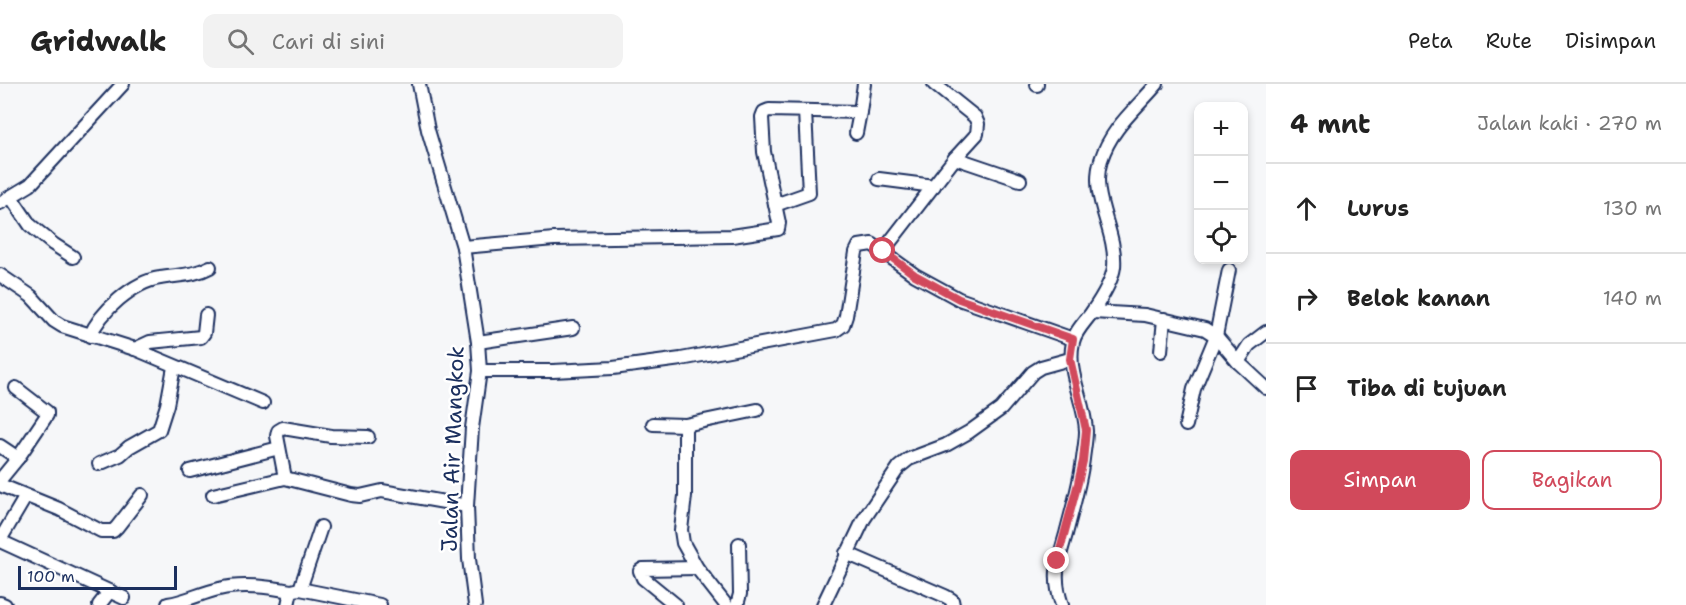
<!DOCTYPE html>
<html lang="id">
<meta charset="utf-8">
<style>
body{margin:0;font-family:"Shantell Sans",sans-serif;background:#f2f2f2;color:#222}
.controls{position:absolute;right:18px;top:18px;display:grid;overflow:hidden;border-radius:12px;box-shadow:0 3px 9px #0003}
.controls button{width:54px;height:54px;display:grid;place-items:center;padding:0;border:0;border-bottom:2px solid #e0e0e0;background:#fff;color:#222;font:30px sans-serif}
.scale{position:absolute;left:18px;bottom:15px;width:159px;box-sizing:border-box;padding-left:6px;border:3px solid #1b2f5e;border-top:0;font-size:16px;line-height:21px;white-space:nowrap;color:#1b2f5e;-webkit-text-stroke:4px #fff;paint-order:stroke}
.stop{position:absolute;width:18px;height:18px;margin:-14px;border:4px solid #d1495b;border-radius:50%;background:#fff}
.stop.end{background:#d1495b;border-color:#fff;box-shadow:0 2px 6px #0008}
.list{margin:0;padding:0;list-style:none}
h2{display:flex;justify-content:space-between;align-items:center;height:78px;margin:0;padding:0 24px;font-size:26px}
h2 small{font-size:20px;font-weight:400;color:#767676}
.list li{display:grid;grid-template-columns:39px 1fr auto;gap:18px;align-items:center;box-sizing:border-box;height:90px;padding:0 24px;border-top:2px solid #e0e0e0}
.list b{display:block;font-size:22px;white-space:nowrap}
.list em{font-size:20px;font-style:normal;color:#767676}
.actions{display:flex;gap:12px;padding:18px 24px}
.actions a{flex:1;padding:14px 0;border:2px solid #d1495b;border-radius:12px;text-align:center;font-size:21px;color:#d1495b}
.actions .main{background:#d1495b;color:#fff}
.icon{flex:none;width:33px;height:33px;fill:none;stroke:currentColor;stroke-width:2;stroke-linecap:round;stroke-linejoin:round}
.map{position:relative;flex:none;width:1266px;height:521px;overflow:hidden}
header{display:flex;align-items:center;gap:36px;box-sizing:border-box;height:84px;padding:0 30px;background:#fff;border-bottom:2px solid #e0e0e0}
header strong{font-size:28px}
nav{display:flex;gap:33px;margin-inline-start:auto;font-size:21px}
.search{width:420px;height:54px;background:#f2f2f2;display:flex;align-items:center;gap:15px;box-sizing:border-box;padding:0 21px;border-radius:12px;color:#767676;font-size:22px}
main{display:flex}
aside{flex:1;background:#fff}
.map>svg:first-child{display:block}
</style>
<header>
<strong>Gridwalk</strong>
<div class="search"><svg class="icon" aria-label="search" viewBox="0 0 24 24"><circle cx="10" cy="10" r="6"/><path d="M15 15l6 6"/></svg>Cari di sini</div>
<nav><a>Peta</a><a>Rute</a><a>Disimpan</a></nav>
</header>
<main>
<div class="map">
<svg width="1266" height="521" viewBox="0 0 1266 521">
<rect width="100%" height="100%" fill="#f6f7f9"/>
<filter id="ink" filterUnits="userSpaceOnUse"><feTurbulence type="fractalNoise" baseFrequency=".0167" numOctaves="2"/><feDisplacementMap in="SourceGraphic" scale="12" xChannelSelector="R" yChannelSelector="G"/><feConvolveMatrix kernelMatrix="1 2 1 2 8 2 1 2 1" color-interpolation-filters="sRGB"/></filter>
<g filter="url(#ink)">
<g fill="none" stroke-linecap="round" stroke-linejoin="round">
<defs>
<g id="street">
<path d="M419,0L428,46L463,163L478,258L480,287L472,344L467,422L469,475L475,521"/>
<path d="M1037,1V0"/>
<path d="M856,49L860,28"/>
<path d="M955,74L1020,96"/>
<path d="M879,95L934,102"/>
<path d="M11,113L30,141L53,160L73,173"/>
<path d="M0,119L30,101L123,0"/>
<path d="M775,121L809,109L805,27"/>
<path d="M463,163L554,155L732,152L778,145L779,139L764,68L762,33L764,28L769,26L860,28L864,0"/>
<path d="M883,167L955,74L977,50L978,40L975,33L934,0"/>
<path d="M0,191L31,212L54,237L62,242L135,265L263,319"/>
<path d="M1093,228L1145,231L1205,245L1216,252L1238,278L1266,304"/>
<path d="M90,252C100,228 133,198 160,194C177,191 194,192 210,183"/>
<path d="M478,258L573,244"/>
<path d="M135,265L150,258L201,253L204,249L206,231"/>
<path d="M1161,267L1164,235"/>
<path d="M1238,278L1249,261L1266,248"/>
<path d="M480,287H553L613,284L681,275L836,246L843,241L846,232L856,168L859,162L872,160L915,191L959,215L1073,255"/>
<path d="M653,340L685,341L757,326"/>
<path d="M685,341V412L681,446L683,459L697,484L726,521"/>
<path d="M1186,341L1194,305L1216,252L1229,186"/>
<path d="M0,362L18,374"/>
<path d="M99,380L120,371L129,363L159,346L167,321L174,283"/>
<path d="M190,387L279,364"/>
<path d="M285,394L277,352L278,347L283,344L331,352L368,353"/>
<path d="M0,396L18,374L47,331V328L16,304"/>
<path d="M0,401L59,425L101,447H113L117,443L142,411"/>
<path d="M213,411L285,394L351,411L360,412L382,407L467,422"/>
<path d="M0,456L26,412"/>
<path d="M0,457L124,514"/>
<path d="M846,469L945,512L952,516L953,521"/>
<path d="M300,505L321,443"/>
<path d="M0,519L5,521"/>
<path d="M168,520C187,517 201,509 219,505C242,499 269,503 291,507"/>
<path d="M99,521L110,507"/>
<path d="M288,521L291,507L300,505L380,521"/>
<path d="M676,521L643,494L640,487L643,485L697,484"/>
<path d="M737,521L740,510L739,460"/>
<path d="M823,521L864,435L899,383L909,375L946,361L969,348L1001,325L1033,288L1041,283L1070,275"/>
<path d="M1062,521C1052,492 1058,478 1066,450C1072,426 1080,400 1083,375C1084,366 1086,356 1086,347C1085,317 1066,289 1073,258C1075,247 1086,237 1092,228C1101,215 1112,198 1114,183C1117,146 1089,113 1101,76C1111,44 1136,25 1157,0"/>
</g>
</defs>
<use href="#street" stroke="#1b2f5e" stroke-width="16"/>
<use href="#street" stroke="#fff" stroke-width="12"/>
</g>
</g>
<g fill="none" stroke-linecap="round" stroke-linejoin="round" filter="url(#ink)">
<path stroke="#d1495b" stroke-width="8" d="M883,167L915,191L959,215L1073,255L1070,275L1086,346L1083,377L1078,399L1057,477"/>
</g>
<g text-anchor="middle" stroke-width="5" stroke-linejoin="round" paint-order="stroke">
<g font-size="22" fill="#1b2f5e" stroke="#fff">
<text transform="translate(452 365) rotate(-88)" y="8">Jalan Air Mangkok</text>
</g>
</g>
</svg>
<div class="controls">
<button>+</button>
<button>−</button>
<button><svg class="icon" aria-label="locate" viewBox="0 0 24 24"><circle cx="12" cy="12" r="6"/><path d="M12 2v4M12 18v4M2 12h4M18 12h4"/></svg></button>
</div>
<div class="scale">100 m</div>
<div class="stop" style="left:883px;top:167px"></div>
<div class="stop end" style="left:1057px;top:477px"></div>
</div>
<aside>
<h2>4 mnt<small>Jalan kaki · 270 m</small></h2>
<ul class="list">
<li><svg class="icon" aria-label="ahead" viewBox="0 0 24 24"><path d="M12 20V5M6 11l6-6 6 6"/></svg><div><b>Lurus</b></div><em>130 m</em></li>
<li><svg class="icon" aria-label="right" viewBox="0 0 24 24"><path d="M7 20v-9h11M14 6l5 5-5 5"/></svg><div><b>Belok kanan</b></div><em>140 m</em></li>
<li><svg class="icon" aria-label="arrive" viewBox="0 0 24 24"><path d="M6 21V4h12l-3 4 3 4H6"/></svg><div><b>Tiba di tujuan</b></div></li>
</ul>
<div class="actions"><a class="main">Simpan</a><a>Bagikan</a></div>
</aside>
</main>
